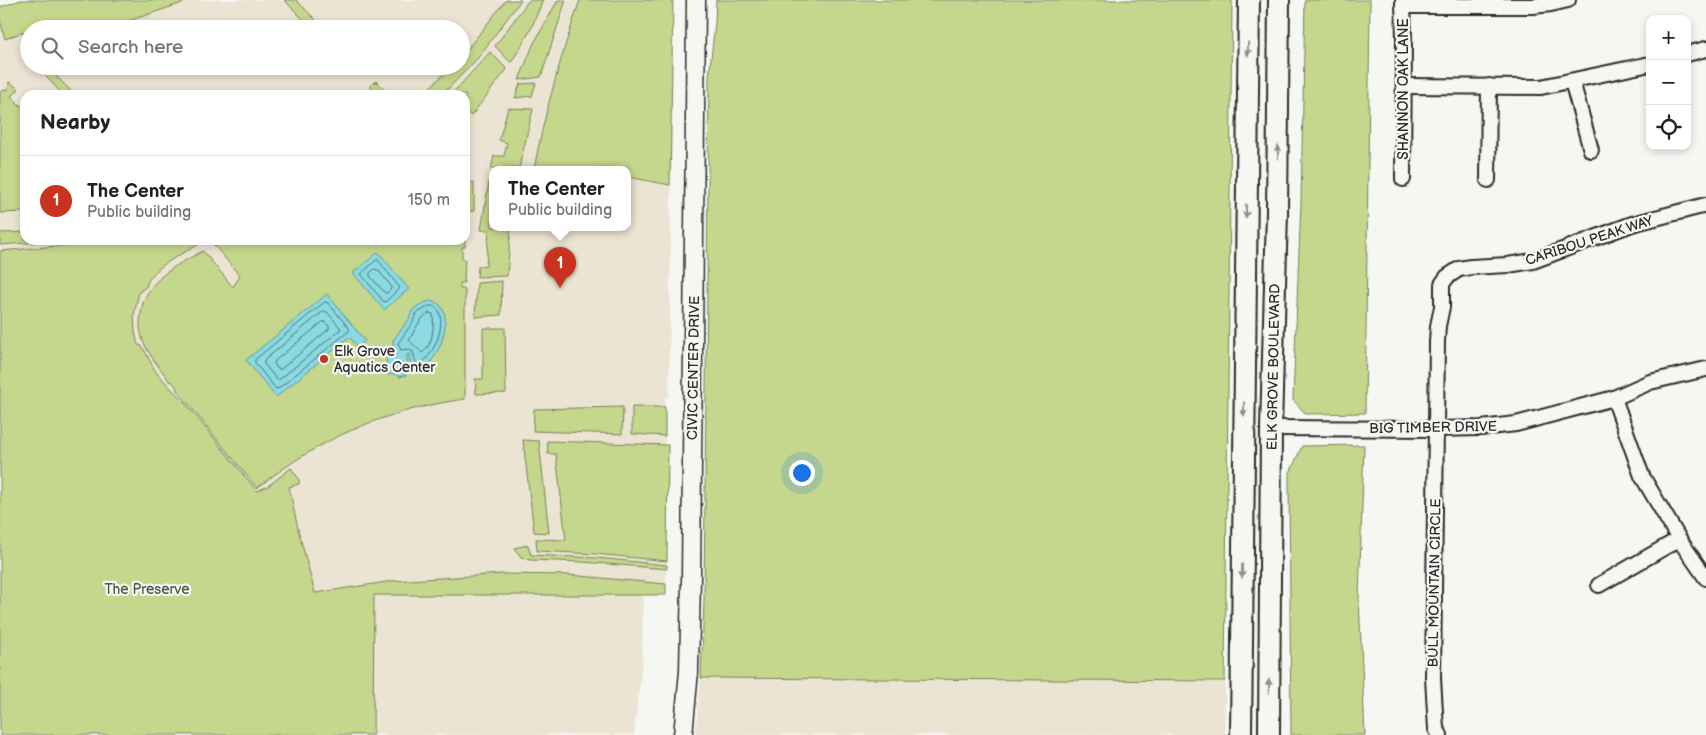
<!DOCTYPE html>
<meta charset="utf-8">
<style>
body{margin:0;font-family:"Balsamiq Sans",sans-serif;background:#f2f2f2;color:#202124}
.controls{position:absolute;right:15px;top:15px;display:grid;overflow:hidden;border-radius:10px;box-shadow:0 2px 8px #0003}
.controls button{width:45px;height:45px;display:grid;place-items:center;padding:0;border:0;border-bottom:1px solid #e0e0e0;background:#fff;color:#202124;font:25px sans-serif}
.you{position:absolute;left:801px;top:472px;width:18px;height:18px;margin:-12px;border:4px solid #fff;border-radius:50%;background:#1a73e8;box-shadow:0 0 0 8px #1a73e833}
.badge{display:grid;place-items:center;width:32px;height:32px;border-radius:50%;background:#c8321e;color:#fff;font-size:16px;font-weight:700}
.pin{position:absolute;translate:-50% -41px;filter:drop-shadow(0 1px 2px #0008)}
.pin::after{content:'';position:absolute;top:26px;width:18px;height:15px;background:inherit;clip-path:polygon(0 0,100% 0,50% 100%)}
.popup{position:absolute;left:489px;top:166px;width:142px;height:65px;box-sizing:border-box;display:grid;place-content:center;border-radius:10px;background:#fff;filter:drop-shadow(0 1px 4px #0005);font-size:16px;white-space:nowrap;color:#757577}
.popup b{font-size:19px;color:#202124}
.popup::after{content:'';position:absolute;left:50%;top:100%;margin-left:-10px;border:10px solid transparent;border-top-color:#fff}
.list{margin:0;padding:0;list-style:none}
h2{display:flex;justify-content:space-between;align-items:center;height:65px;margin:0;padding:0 20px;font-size:21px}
h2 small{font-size:16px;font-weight:400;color:#757577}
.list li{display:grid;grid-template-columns:32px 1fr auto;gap:15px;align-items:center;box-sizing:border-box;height:90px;padding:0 20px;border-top:1px solid #e0e0e0}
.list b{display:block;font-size:19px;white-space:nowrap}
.list p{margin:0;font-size:16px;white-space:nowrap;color:#757577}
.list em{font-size:16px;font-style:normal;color:#757577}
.icon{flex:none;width:28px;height:28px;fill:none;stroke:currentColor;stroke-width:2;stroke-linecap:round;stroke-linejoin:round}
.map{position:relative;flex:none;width:1706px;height:735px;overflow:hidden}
.search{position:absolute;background:#fff;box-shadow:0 2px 8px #0003;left:20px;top:20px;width:450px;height:55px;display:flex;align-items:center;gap:12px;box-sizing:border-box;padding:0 18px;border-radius:28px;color:#757577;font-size:19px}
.panel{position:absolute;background:#fff;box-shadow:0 2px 8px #0003;left:20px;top:90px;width:450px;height:155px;border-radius:15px}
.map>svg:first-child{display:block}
</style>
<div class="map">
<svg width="1706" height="735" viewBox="0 0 1706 735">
<rect width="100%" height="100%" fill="#f6f6f2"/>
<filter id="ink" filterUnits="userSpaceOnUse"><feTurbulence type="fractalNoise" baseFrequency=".02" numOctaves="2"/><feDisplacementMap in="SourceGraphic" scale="10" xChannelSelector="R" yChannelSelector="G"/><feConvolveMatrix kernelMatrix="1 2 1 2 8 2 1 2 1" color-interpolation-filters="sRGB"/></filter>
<g filter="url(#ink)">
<g fill="#ebe4d2" fill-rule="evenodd">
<path d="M21,0H673L669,397L665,398V445H668L666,595H643L642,664L634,735H0V7ZM29,29H461V66H29ZM25,95H465V240H25ZM492,169H628V227H492Z"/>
<path d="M701,678L1225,681V735H695Z"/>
</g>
<g fill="#c5d78c" stroke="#78815c">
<path d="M21,0H191L105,29H29V32L28,30L5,39L0,20V7Z"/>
<path d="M284,0H296L325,29H313Z"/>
<path d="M506,0H521L477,59L442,95H422L452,66H461V57Z"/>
<path d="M529,0H543L530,31L511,63L495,46Z"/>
<path d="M558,0H566L541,77L519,80L533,45Z"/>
<path d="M580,0H673L670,185L628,177V169H534C545,111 561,56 580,0Z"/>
<path d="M716,0H1232L1225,681L701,678L704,600L709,76L715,23Z"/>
<path d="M1305,0H1370L1365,413L1306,414L1293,400L1301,203Z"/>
<path d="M490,52L507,69L471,116L465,110V95H451Z"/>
<path d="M51,71L75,95H63L43,73Z"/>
<path d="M376,81L385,90L380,95H378L370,87Z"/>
<path d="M9,82L19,89L11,96L25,110V212L0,213V92L8,89Z"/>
<path d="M536,83L532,96L515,98L520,84Z"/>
<path d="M508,108L533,109L519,168L491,169L494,156H504L507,143L499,140Z"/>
<path d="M474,182V211H465V183Z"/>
<path d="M489,182H492V227H511L507,276L477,277L478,267L486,266L489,230H481Z"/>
<path d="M25,232V240H65L0,245V233Z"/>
<path d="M126,240H194L198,245C182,254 150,268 146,287L139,292L134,315L135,332L138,345L142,346L156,372L186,404L257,491L268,486L291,468L299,479V484L289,487L298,529L315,593L393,581L502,574L570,575L666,584V595H374L373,735H0V251Z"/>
<path d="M225,240H465V247H462V259H465L464,283H460V289H465V399C383,411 322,437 257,488L176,389L177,388L172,381L170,382C161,369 150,357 144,343C140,334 139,324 141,313C145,280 176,265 203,251L233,287L240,276L214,245Z"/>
<path d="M502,281L501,315L475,317L477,283Z"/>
<path d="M483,328H505L506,393L476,394L475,379H483Z"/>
<path d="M623,407L622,434L533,431L534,409Z"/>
<path d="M632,407H665V436L632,434Z"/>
<path d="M523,440L539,441L549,533L534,532Z"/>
<path d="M547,441L668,445L667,561L595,554L537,551L536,539L566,540L556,454H548Z"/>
<path d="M1364,445L1359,598L1365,735H1291L1289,475L1302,446Z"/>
<path d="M528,545L531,555L598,558L667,565V569L583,562L530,560L521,557L514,548Z"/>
</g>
<g fill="#89dae2" stroke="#639499">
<path d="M378,252L409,289L384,310L353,273Z"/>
<path d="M327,294L365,341L358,347L349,337L276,397L246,360Z"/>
<path d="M429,301C461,301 440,368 416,372L411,368L409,354L407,355L408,370L406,375L400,377L395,374L387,375L386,355L397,354L393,345V340L409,319L412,311L419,305Z"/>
</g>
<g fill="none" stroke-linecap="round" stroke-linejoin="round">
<g stroke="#517174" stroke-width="1">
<path d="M378,260L400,288L385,302L383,301L361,274L375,261Z"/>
<path d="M375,269L378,270L391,286V289L387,293L384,292L370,276V273Z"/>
<path d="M325,302L328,303L349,328V331L279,388L276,389L255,363V360Z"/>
<path d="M430,306H435C450,320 433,359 417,366L413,352L408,349L401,350L398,343L413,322L416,314Z"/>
<path d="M324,311L327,312L340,327V330L280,379L277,380L264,364V361Z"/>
<path d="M429,313L433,314C434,327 433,346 422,353L409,340C415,331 419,318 429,313Z"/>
<path d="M323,322H325L329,326V329L281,369H278L274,364L275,361Z"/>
</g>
<defs>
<g id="minor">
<path d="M1403,0L1404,39L1403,179"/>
<path d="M1403,6H1533L1551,4L1568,0"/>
<path d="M1687,54L1706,49"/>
<path d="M1572,81L1591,150"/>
<path d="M1404,86L1541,87L1650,64"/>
<path d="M1488,180L1489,86"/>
<path d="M1614,398L1642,476L1679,539L1706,578"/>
<path d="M1271,428L1436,429L1481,428L1516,424L1614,398L1650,382L1706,369"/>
<path d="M1599,585L1679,539"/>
<path d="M1440,735L1436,729L1433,678L1437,342L1438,326L1442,307V284L1447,277L1459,269L1471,267L1508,265L1533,261L1632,224L1706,205"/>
</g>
<path id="tertiary" d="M683,735L689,671L691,580L696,0"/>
<g id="secondary">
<path d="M1241,735L1249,0"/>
<path d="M1269,735L1271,428L1277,213L1279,0"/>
</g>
</defs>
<use href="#minor" stroke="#2b2b2b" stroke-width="18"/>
<use href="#tertiary" stroke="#2b2b2b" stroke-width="21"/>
<use href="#secondary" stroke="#2b2b2b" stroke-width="24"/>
<use href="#minor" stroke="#f6f6f2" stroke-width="14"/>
<use href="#tertiary" stroke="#f6f6f2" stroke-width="18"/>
<use href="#secondary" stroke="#f6f6f2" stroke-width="20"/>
</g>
<defs><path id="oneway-solid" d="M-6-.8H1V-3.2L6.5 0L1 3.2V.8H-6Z" transform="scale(1.25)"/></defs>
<g fill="#90908e">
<use href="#oneway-solid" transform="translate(1248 49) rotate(91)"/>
<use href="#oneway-solid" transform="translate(1278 152) rotate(-89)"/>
<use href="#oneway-solid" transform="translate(1246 211) rotate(91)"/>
<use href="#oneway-solid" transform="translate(1244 409) rotate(91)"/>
<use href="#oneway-solid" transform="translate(1242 571) rotate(91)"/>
<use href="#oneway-solid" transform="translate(1269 686) rotate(-90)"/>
</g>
</g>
<circle fill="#c8321e" stroke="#f6f6f2" stroke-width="2" cx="324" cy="359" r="5"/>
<g text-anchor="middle" stroke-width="4.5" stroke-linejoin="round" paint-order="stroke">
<g font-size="14" fill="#2b2b2b" stroke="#f6f6f2">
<text transform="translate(1403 89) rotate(-90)" y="5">SHANNON OAK LANE</text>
<text transform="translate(1589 240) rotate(-18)" y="5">CARIBOU PEAK WAY</text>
<text transform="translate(1273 367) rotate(-89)" y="5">ELK GROVE BOULEVARD</text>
<text transform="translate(693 368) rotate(-89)" y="5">CIVIC CENTER DRIVE</text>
<text transform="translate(1433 427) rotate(-1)" y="5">BIG TIMBER DRIVE</text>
<text transform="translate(1434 583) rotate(-89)" y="5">BULL MOUNTAIN CIRCLE</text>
</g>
<g font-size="14" fill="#2b2b2b" stroke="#f6f6f2" text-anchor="start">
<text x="334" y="356">Elk Grove<tspan x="334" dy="16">Aquatics Center</tspan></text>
</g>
<g font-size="14" fill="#525643" stroke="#f6f6f2">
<text x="147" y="594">The Preserve</text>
</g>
</g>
</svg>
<div class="controls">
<button>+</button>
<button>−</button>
<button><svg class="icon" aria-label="locate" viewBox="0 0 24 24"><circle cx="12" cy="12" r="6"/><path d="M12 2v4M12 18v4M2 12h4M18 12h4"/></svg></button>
</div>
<div class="you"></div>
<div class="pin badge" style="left:560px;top:288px">1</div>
<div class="popup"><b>The Center</b>Public building</div>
<div class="search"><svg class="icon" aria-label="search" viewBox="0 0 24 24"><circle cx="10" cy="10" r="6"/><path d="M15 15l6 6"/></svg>Search here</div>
<section class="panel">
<h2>Nearby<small></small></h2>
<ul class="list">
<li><span class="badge">1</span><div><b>The Center</b><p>Public building</p></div><em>150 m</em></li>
</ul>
</section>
</div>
